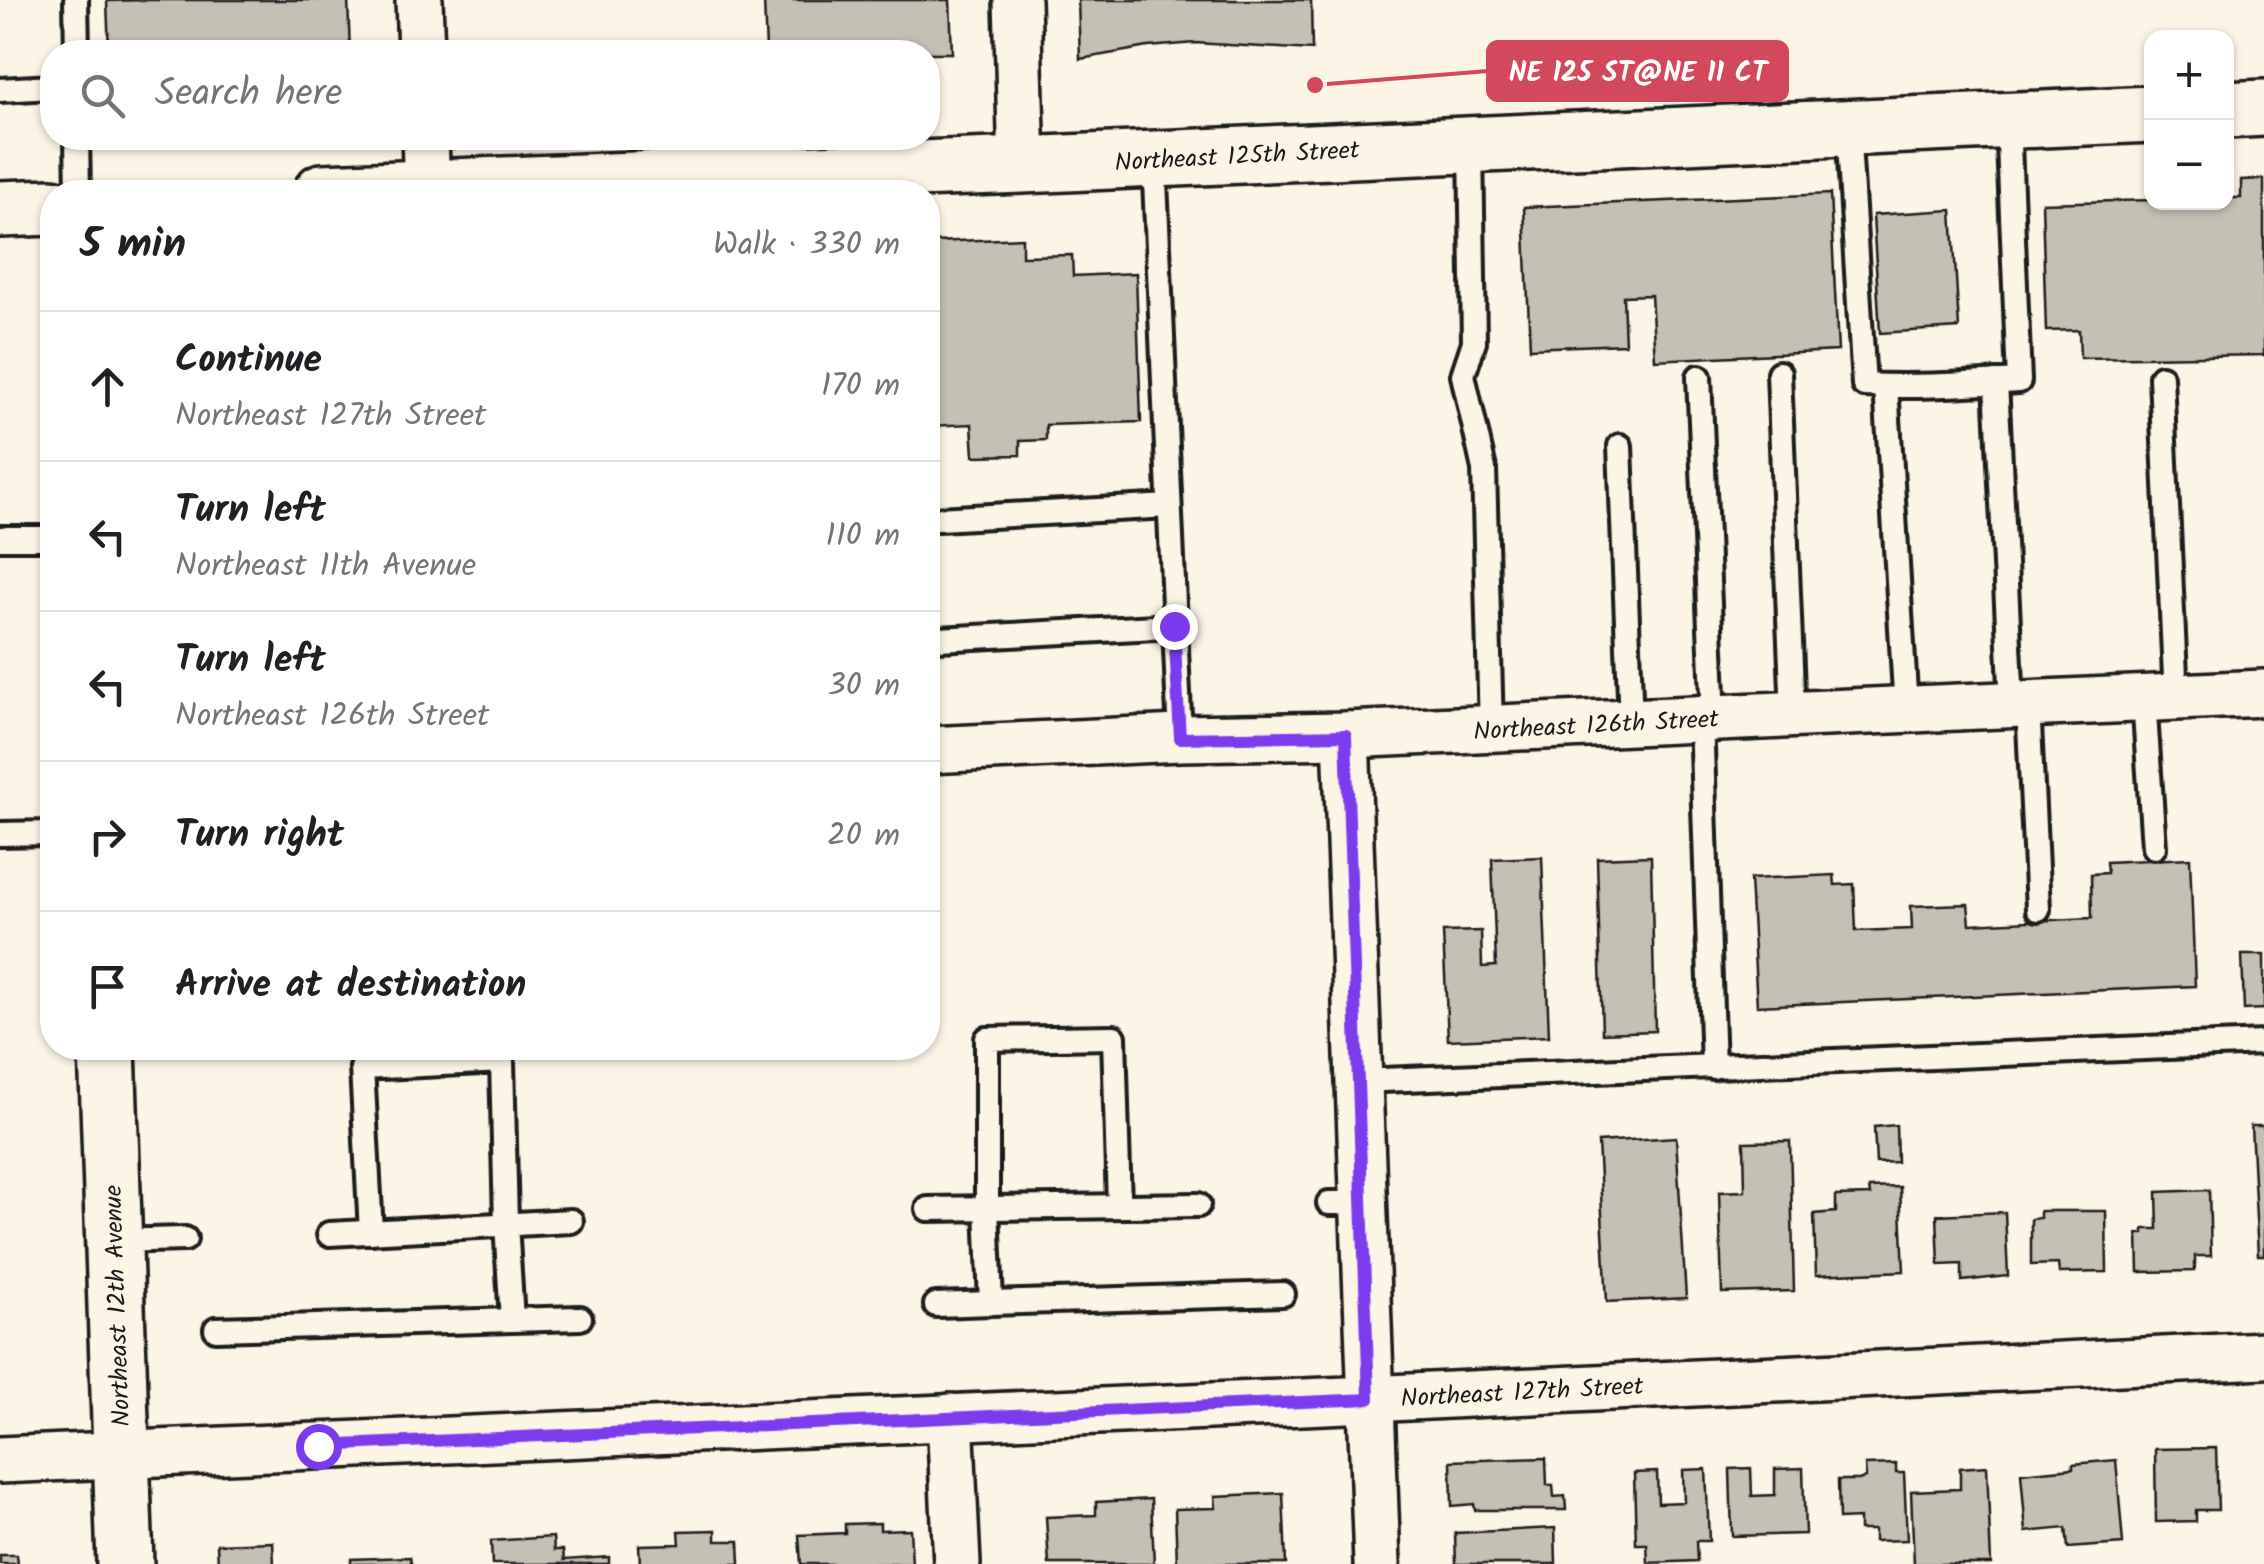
<!DOCTYPE html>
<meta charset="utf-8">
<style>
body{margin:0;font-family:Kalam,sans-serif;background:#f2f2f2;color:#202124}
.controls{position:absolute;right:30px;top:30px;display:grid;overflow:hidden;border-radius:20px;box-shadow:0 2px 8px #0004}
.controls button{width:90px;height:90px;display:grid;place-items:center;padding:0;border:0;border-bottom:2px solid #e0e0e0;background:#fff;color:#202124;font:50px sans-serif}
.stop{position:absolute;width:30px;height:30px;margin:-22px;border:8px solid #7c3aed;border-radius:50%;background:#fff}
.stop.end{background:#7c3aed;border-color:#fff;box-shadow:0 2px 10px #0008}
.list{margin:0;padding:0;list-style:none}
h2{display:flex;justify-content:space-between;align-items:center;height:130px;margin:0;padding:0 40px;font-size:42px}
h2 small{font-size:32px;font-weight:400;color:#757577}
.list li{display:grid;grid-template-columns:65px 1fr auto;gap:30px;align-items:center;box-sizing:border-box;height:150px;padding:0 40px;border-top:2px solid #e0e0e0}
.list b{display:block;font-size:38px;white-space:nowrap}
.list p{margin:0;font-size:32px;white-space:nowrap;color:#757577}
.list em{font-size:32px;font-style:normal;color:#757577}
.icon{flex:none;width:55px;height:55px;fill:none;stroke:currentColor;stroke-width:2;stroke-linecap:round;stroke-linejoin:round}
.map{position:relative;flex:none;width:2264px;height:1564px;overflow:hidden}
.search{position:absolute;background:#fff;box-shadow:0 2px 8px #0004;left:40px;top:40px;width:900px;height:110px;display:flex;align-items:center;gap:25px;box-sizing:border-box;padding:0 35px;border-radius:40px;color:#757577;font-size:38px}
.panel{position:absolute;background:#fff;box-shadow:0 2px 8px #0004;left:40px;top:180px;width:900px;height:880px;border-radius:40px}
.map>svg:first-child{display:block}
</style>
<div class="map">
<svg width="2264" height="1564" viewBox="0 0 2264 1564">
<rect width="100%" height="100%" fill="#fcf5e5"/>
<filter id="ink" filterUnits="userSpaceOnUse"><feTurbulence type="fractalNoise" baseFrequency=".01" numOctaves="2"/><feDisplacementMap in="SourceGraphic" scale="20" xChannelSelector="R" yChannelSelector="G"/><feConvolveMatrix kernelMatrix="1 2 1 2 8 2 1 2 1" color-interpolation-filters="sRGB"/></filter>
<g filter="url(#ink)">
<g fill="#c4c0b3" stroke="#1c1c1c" stroke-width="2.5">
<path d="M146,0H348L350,52H109L107,1Z"/>
<path d="M764,0H950L952,53L766,52Z"/>
<path d="M1078,0H1311L1312,50L1195,43L1148,47L1080,59Z"/>
<path d="M2264,179V355L2080,358L2079,330L2046,331L2042,203L2152,200V202H2226V198H2241V180Z"/>
<path d="M1830,194L1838,351L1655,360L1651,295L1623,296L1625,344L1530,348L1524,207Z"/>
<path d="M1952,210L1959,328L1880,333L1873,215Z"/>
<path d="M1022,238V256L1072,255L1073,276L1136,273L1141,422L1046,425V440L1020,441V455L974,456L972,424L928,426V263H936V242Z"/>
<path d="M1651,856L1655,1031L1602,1033L1597,858Z"/>
<path d="M1542,857L1549,1036L1448,1040L1443,932L1481,931L1482,967L1496,966L1492,859Z"/>
<path d="M2190,858L2195,986L1757,1006L1750,879L1834,875L1835,885L1854,884L1856,931L1912,929L1911,906L1968,904L1970,924L2092,918L2091,874L2107,873L2106,862Z"/>
<path d="M2242,955H2264V1009L2244,1010Z"/>
<path d="M1896,1125L1897,1162L1876,1163L1874,1127Z"/>
<path d="M2251,1126H2264V1255H2258Z"/>
<path d="M1676,1137L1686,1298L1607,1302L1598,1142Z"/>
<path d="M1790,1141L1794,1291L1722,1293L1719,1192L1745,1191L1744,1142Z"/>
<path d="M1900,1187L1904,1271L1816,1275L1814,1214L1836,1212V1196L1870,1195L1869,1188Z"/>
<path d="M2209,1190L2211,1256H2195V1271L2139,1272L2138,1234H2144V1229H2158L2157,1192Z"/>
<path d="M2040,1211H2106L2107,1272L2059,1273L2058,1264L2031,1265V1219L2040,1218Z"/>
<path d="M2005,1212L2008,1276L1962,1281V1264L1939,1265L1937,1215Z"/>
<path d="M2216,1448L2218,1510H2196V1521L2156,1522L2155,1449Z"/>
<path d="M1546,1458L1547,1485H1553L1554,1497L1565,1496L1566,1510H1475L1474,1504L1452,1506L1451,1461Z"/>
<path d="M2116,1460L2123,1544L2068,1548L2066,1528L2026,1532L2021,1473L2073,1468V1464Z"/>
<path d="M1896,1464V1473H1904L1907,1540L1874,1541V1530H1859V1518L1839,1519L1838,1480H1859L1866,1477L1865,1465Z"/>
<path d="M1987,1466L1991,1564H1914L1911,1491L1960,1489V1468Z"/>
<path d="M1751,1468L1752,1496L1775,1495V1469L1803,1468L1805,1534L1732,1536L1730,1469Z"/>
<path d="M1706,1469L1709,1541H1696L1697,1561L1648,1563L1647,1544H1636L1634,1473L1657,1472L1658,1503L1684,1502L1683,1470Z"/>
<path d="M1283,1493L1286,1564H1177L1175,1509L1216,1508L1215,1496Z"/>
<path d="M1151,1499L1154,1564H1049L1046,1517L1096,1515V1502Z"/>
<path d="M880,1523V1530L910,1529L912,1564H801L799,1535L845,1533V1524Z"/>
<path d="M1555,1528L1556,1564H1456L1455,1533Z"/>
<path d="M716,1530V1541H739L740,1564H640L639,1545L680,1544L679,1531Z"/>
<path d="M553,1537L554,1550H563L564,1560L609,1557V1564H492L491,1541Z"/>
<path d="M273,1542L274,1564H218L217,1544Z"/>
<path d="M0,1555H17L18,1564H0Z"/>
<path d="M410,1557L411,1564H351V1559Z"/>
</g>
<g fill="none" stroke-linecap="round" stroke-linejoin="round">
<defs>
<g id="lane">
<path d="M76,0L77,52"/>
<path d="M0,90L52,87"/>
<path d="M1848,127L1864,385C1915,388 1968,384 2019,381L2008,120"/>
<path d="M77,138L78,192"/>
<path d="M1471,145L1474,342L1463,375L1484,469L1491,729"/>
<path d="M1154,158L1180,738"/>
<path d="M1779,373L1793,715"/>
<path d="M1699,377L1714,718"/>
<path d="M2161,377L2176,698"/>
<path d="M1996,382L2012,705"/>
<path d="M1886,386L1906,709"/>
<path d="M1620,446L1631,722"/>
<path d="M938,519L1169,506"/>
<path d="M0,538H52"/>
<path d="M939,639L1174,626"/>
<path d="M2144,699L2154,847"/>
<path d="M2028,704L2038,909"/>
<path d="M1701,719L1713,1067"/>
<path d="M0,834L52,833"/>
<path d="M1359,1081L2264,1043"/>
<path d="M1329,1203H1363"/>
<path d="M1119,1206L1114,1037L987,1039V1208L991,1303L1283,1294"/>
<path d="M928,1209L1198,1205"/>
<path d="M371,1232L362,1068L502,1061L506,1224L512,1320L580,1318"/>
<path d="M329,1234L571,1221"/>
<path d="M113,1241L185,1239"/>
<path d="M936,1305L991,1303"/>
<path d="M216,1329L512,1320"/>
</g>
<g id="street">
<path d="M419,0L421,52"/>
<path d="M1017,0L1022,165"/>
<path d="M425,138L427,187"/>
<path d="M1346,735L1377,1564"/>
<path d="M928,750L1180,738L1346,735L2264,693"/>
<path d="M950,1417L957,1564"/>
<path d="M0,1460L1369,1399L2264,1355"/>
</g>
<path id="secondary" d="M107,1048L125,1564"/>
<g id="primary">
<path d="M2226,110L2264,108"/>
<path d="M322,192L1022,165L2152,114"/>
<path d="M0,209L52,207"/>
</g>
</defs>
<use href="#lane" stroke="#1c1c1c" stroke-width="30"/>
<use href="#street" stroke="#1c1c1c" stroke-width="52"/>
<use href="#secondary" stroke="#1c1c1c" stroke-width="62"/>
<use href="#primary" stroke="#1c1c1c" stroke-width="62"/>
<use href="#lane" stroke="#fcf5e5" stroke-width="22"/>
<use href="#street" stroke="#fcf5e5" stroke-width="45"/>
<use href="#secondary" stroke="#fcf5e5" stroke-width="55"/>
<use href="#primary" stroke="#fcf5e5" stroke-width="55"/>
</g>
</g>
<g fill="none" stroke-linecap="round" stroke-linejoin="round" filter="url(#ink)">
<path stroke="#7c3aed" stroke-width="12" d="M318,1446L1369,1399L1346,735L1180,738L1174,626"/>
</g>
<g text-anchor="middle" stroke-width="8" stroke-linejoin="round" paint-order="stroke">
<g font-size="25" fill="#1c1c1c" stroke="#fcf5e5">
<text transform="translate(1237 155) rotate(-3)" y="9">Northeast 125th Street</text>
<text transform="translate(1596 724) rotate(-3)" y="9">Northeast 126th Street</text>
<text transform="translate(116 1306) rotate(-92)" y="9">Northeast 12th Avenue</text>
<text transform="translate(1522 1391) rotate(-3)" y="9">Northeast 127th Street</text>
</g>
</g>
<path fill="none" stroke="#d1495b" stroke-width="4" d="M1315 85L1488 71"/>
<circle fill="#d1495b" stroke="#fcf5e5" stroke-width="4" cx="1315" cy="85" r="10"/>
<rect fill="#d1495b" stroke="#d1495b" stroke-width="4" x="1488" y="42" width="299" height="58" rx="10"/>
<g font-size="28" text-anchor="middle" font-weight="bold" fill="#fff">
<text x="1638" y="81">NE 125 ST@NE 11 CT</text>
</g>
</svg>
<div class="controls">
<button>+</button>
<button>−</button>
</div>
<div class="stop" style="left:318px;top:1446px"></div>
<div class="stop end" style="left:1174px;top:626px"></div>
<div class="search"><svg class="icon" aria-label="search" viewBox="0 0 24 24"><circle cx="10" cy="10" r="6"/><path d="M15 15l6 6"/></svg>Search here</div>
<section class="panel">
<h2>5 min<small>Walk · 330 m</small></h2>
<ul class="list">
<li><svg class="icon" aria-label="ahead" viewBox="0 0 24 24"><path d="M12 20V5M6 11l6-6 6 6"/></svg><div><b>Continue</b><p>Northeast 127th Street</p></div><em>170 m</em></li>
<li><svg class="icon" aria-label="left" viewBox="0 0 24 24"><path d="M17 20v-9H6M10 6l-5 5 5 5"/></svg><div><b>Turn left</b><p>Northeast 11th Avenue</p></div><em>110 m</em></li>
<li><svg class="icon" aria-label="left" viewBox="0 0 24 24"><path d="M17 20v-9H6M10 6l-5 5 5 5"/></svg><div><b>Turn left</b><p>Northeast 126th Street</p></div><em>30 m</em></li>
<li><svg class="icon" aria-label="right" viewBox="0 0 24 24"><path d="M7 20v-9h11M14 6l5 5-5 5"/></svg><div><b>Turn right</b></div><em>20 m</em></li>
<li><svg class="icon" aria-label="arrive" viewBox="0 0 24 24"><path d="M6 21V4h12l-3 4 3 4H6"/></svg><div><b>Arrive at destination</b></div></li>
</ul>
</section>
</div>
